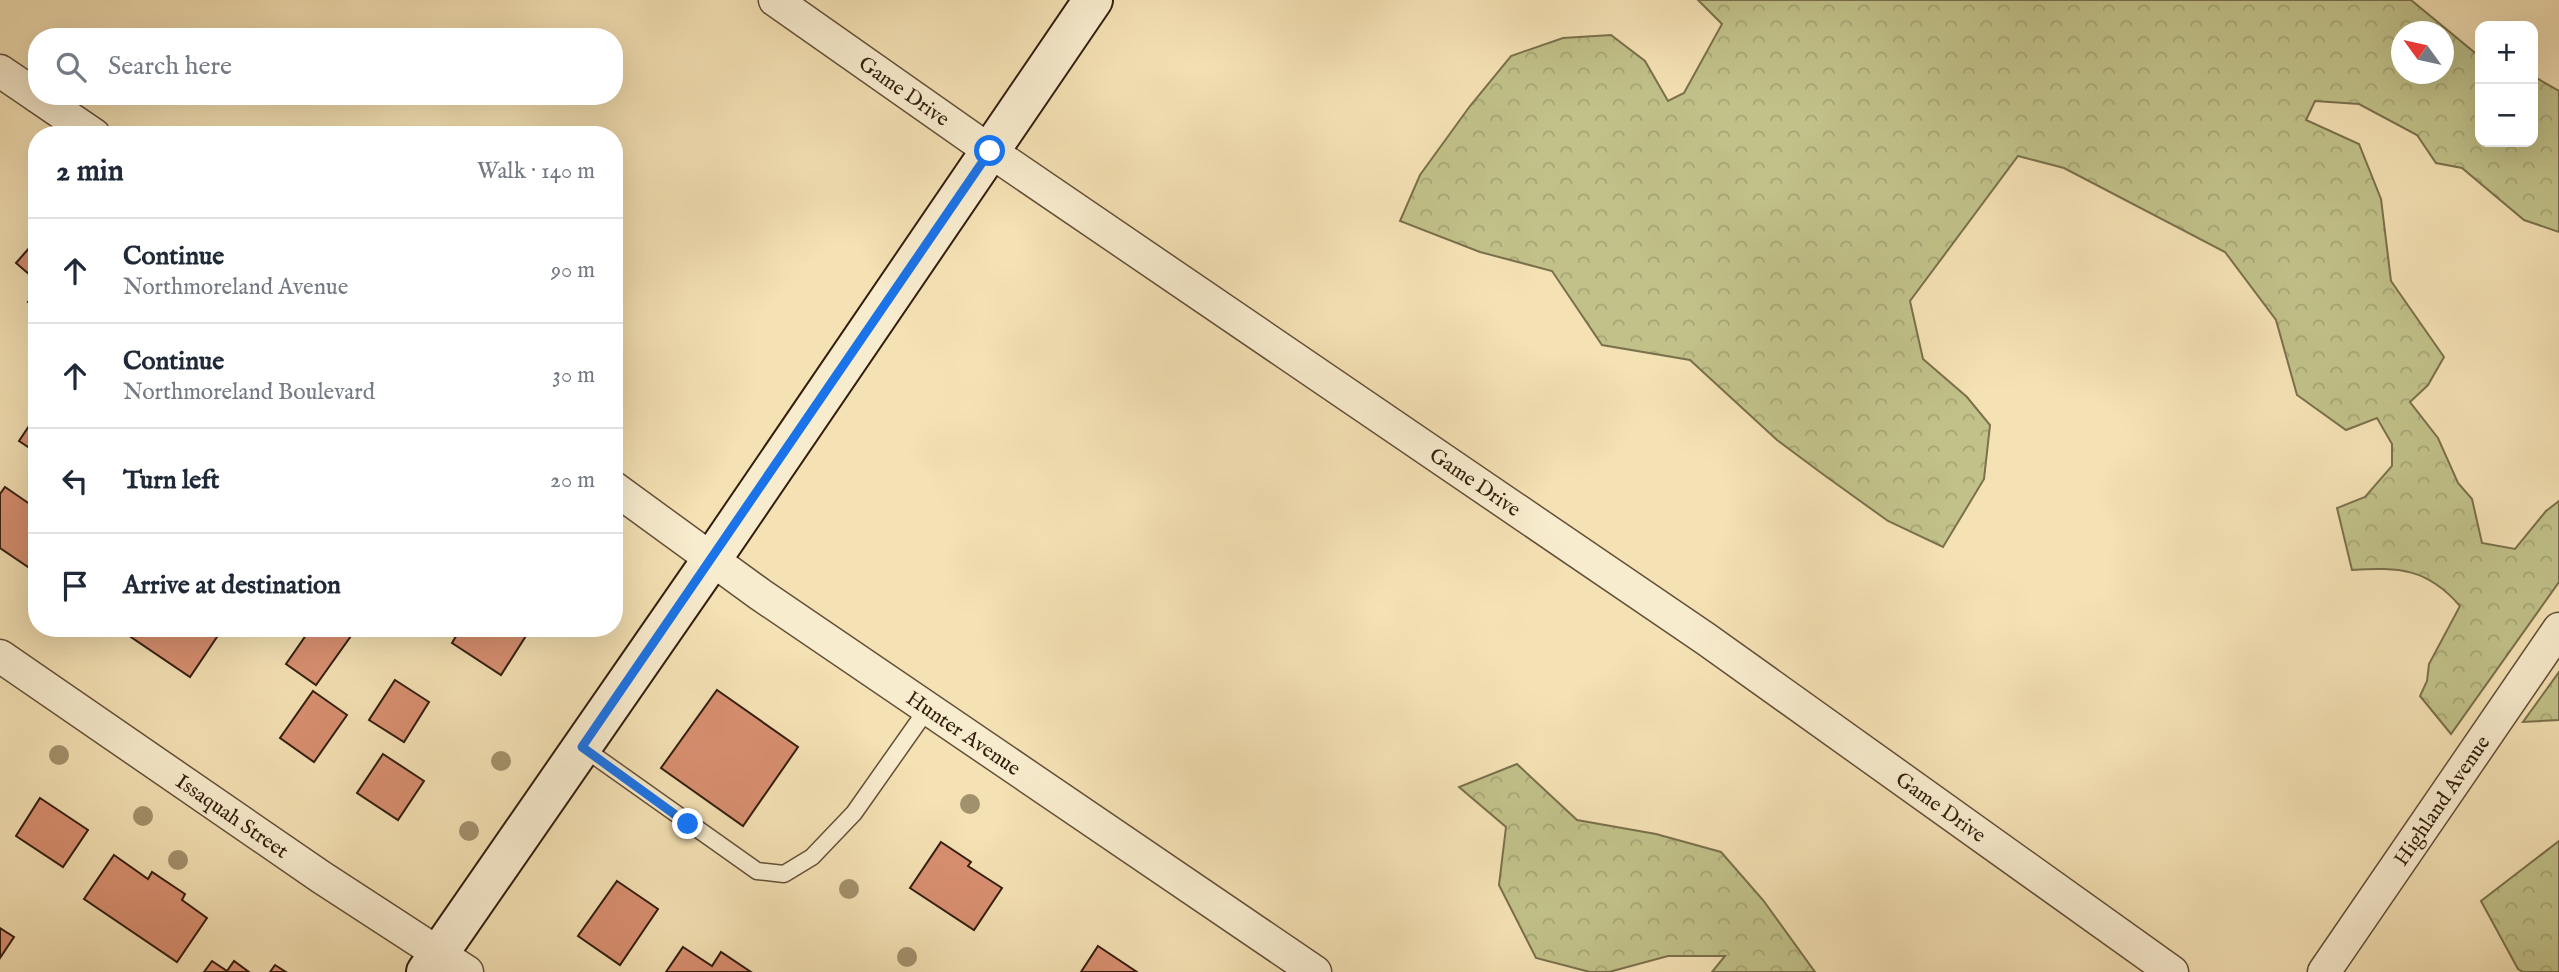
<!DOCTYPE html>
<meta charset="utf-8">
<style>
body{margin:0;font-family:"IM FELL English",serif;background:#f6f6f7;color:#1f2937}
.controls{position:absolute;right:21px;top:21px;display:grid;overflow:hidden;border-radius:14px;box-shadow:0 7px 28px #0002}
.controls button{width:63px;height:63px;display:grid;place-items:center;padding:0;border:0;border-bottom:2px solid #e0e1e3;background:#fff;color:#1f2937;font:35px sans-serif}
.compass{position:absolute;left:2391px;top:21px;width:63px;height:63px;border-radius:50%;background:#fff;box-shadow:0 7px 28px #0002;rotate:303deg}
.stop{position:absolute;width:21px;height:21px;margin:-16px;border:5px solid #1a73e8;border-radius:50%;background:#fff}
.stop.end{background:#1a73e8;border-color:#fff;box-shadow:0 2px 7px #0008}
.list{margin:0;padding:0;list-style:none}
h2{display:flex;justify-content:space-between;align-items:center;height:91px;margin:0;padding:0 28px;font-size:30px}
h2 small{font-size:23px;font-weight:400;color:#747a83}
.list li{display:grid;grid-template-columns:46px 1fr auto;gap:21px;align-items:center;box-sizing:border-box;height:105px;padding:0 28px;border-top:2px solid #e0e1e3}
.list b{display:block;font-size:26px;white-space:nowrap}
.list p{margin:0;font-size:23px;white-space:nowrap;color:#747a83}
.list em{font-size:23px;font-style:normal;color:#747a83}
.icon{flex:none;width:38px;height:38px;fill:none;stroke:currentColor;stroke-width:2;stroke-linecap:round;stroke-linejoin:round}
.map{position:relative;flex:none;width:2559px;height:972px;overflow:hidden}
.search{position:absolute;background:#fff;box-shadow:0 7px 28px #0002;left:28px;top:28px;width:595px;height:77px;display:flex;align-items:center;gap:18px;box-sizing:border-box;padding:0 24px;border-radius:28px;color:#747a83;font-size:26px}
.panel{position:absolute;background:#fff;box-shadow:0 7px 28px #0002;left:28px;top:126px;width:595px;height:511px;border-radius:28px}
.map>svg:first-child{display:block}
</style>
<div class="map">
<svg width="2559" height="972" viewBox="0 0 2559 972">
<defs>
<pattern id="forest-crowns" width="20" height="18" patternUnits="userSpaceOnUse" patternTransform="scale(1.75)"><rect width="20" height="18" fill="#c1c189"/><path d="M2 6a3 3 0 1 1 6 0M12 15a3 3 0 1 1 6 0" fill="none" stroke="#a6a575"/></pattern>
</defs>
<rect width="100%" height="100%" fill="#f4e1b4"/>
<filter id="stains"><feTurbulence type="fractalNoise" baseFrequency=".00286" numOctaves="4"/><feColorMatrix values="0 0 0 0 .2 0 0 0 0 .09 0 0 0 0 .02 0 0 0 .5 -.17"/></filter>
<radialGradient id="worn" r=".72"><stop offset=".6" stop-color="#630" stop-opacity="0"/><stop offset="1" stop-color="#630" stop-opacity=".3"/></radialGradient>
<g fill="url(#forest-crowns)" stroke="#7a704c" stroke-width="2" fill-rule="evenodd">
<path d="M1698,0H2411L2480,57V142H2533V76L2559,91V232L2524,220L2462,168L2436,163L2417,135L2359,104L2315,101L2306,120L2359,144L2381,199L2391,281L2444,357L2428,385L2410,402L2438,438L2458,483L2472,499L2482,543L2515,549L2546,511L2559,501V582L2451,734L2420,696L2427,681L2429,664L2460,606C2427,568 2399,567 2352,570L2337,508L2365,497L2392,466V444L2377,418L2346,430L2297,395L2276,320L2225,252L2064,168L2018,156L1910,301L1923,359L1967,397L1990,425L1984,479L1943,547L1888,521L1824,475L1777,440L1690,360L1602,345L1552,271L1480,252L1400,221L1420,175L1470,106L1511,56L1563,38L1611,35L1645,61L1668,101L1684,93L1722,24ZM2402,32H2444V74H2402Z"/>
<path d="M2559,672V720L2523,722Z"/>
<path d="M1517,764L1577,820L1656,834L1721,852L1763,900L1815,972H1712L1725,956H1668L1609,972H1590L1536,958L1499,885L1506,827L1459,787Z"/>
<path d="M2559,841V972H2523L2518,969L2481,901Z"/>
</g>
<g fill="#d88f70" stroke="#341e0e" stroke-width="2">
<path d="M37,239V281L16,263Z"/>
<path d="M37,291V309L28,302Z"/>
<path d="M37,414V453L19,441Z"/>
<path d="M5,487L37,509V573L0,548V494Z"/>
<path d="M126,628H223L190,677L125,633Z"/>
<path d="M311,628L356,629L316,685L286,664Z"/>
<path d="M461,628H531L501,675L452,643Z"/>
<path d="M395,680L429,702L404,742L369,720Z"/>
<path d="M717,690L798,747L743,826L661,768Z"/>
<path d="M313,691L347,715L314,762L280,738Z"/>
<path d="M383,754L424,781L398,820L357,793Z"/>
<path d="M40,798L88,830L63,867L16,836Z"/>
<path d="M941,842L971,862L968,866L1002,888L974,930L910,888Z"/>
<path d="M114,855L148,879L152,872L185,894L182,900L207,918L177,962L84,899Z"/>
<path d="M617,881L658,909L620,965L578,936Z"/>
<path d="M0,928L14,937L0,958Z"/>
<path d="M1098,946L1137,972H1081Z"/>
<path d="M683,947L712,966L721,952L751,972H666Z"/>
<path d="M212,961L227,971L234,961L249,972H204Z"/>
<path d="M275,965L286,972H270Z"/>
</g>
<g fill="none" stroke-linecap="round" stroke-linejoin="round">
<defs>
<path id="lane" d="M582,747L757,871L784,874L812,857L854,813L928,708"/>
<g id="street">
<path id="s1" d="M775,0L990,151L1706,639L2172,972"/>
<path d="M0,71L37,96"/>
<path d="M37,96L94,135"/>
<path id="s2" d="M614,488L761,595L1315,972"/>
<path id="s3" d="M0,656L321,877L467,972"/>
<path id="s4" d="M2324,972L2559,629"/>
</g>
<path id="secondary" d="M426,972L712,559L1093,0"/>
</defs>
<use href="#lane" stroke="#644f38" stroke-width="19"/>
<use href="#street" stroke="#644f38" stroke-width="35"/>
<use href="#secondary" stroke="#341e0e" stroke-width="42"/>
<use href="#lane" stroke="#f8ecce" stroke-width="16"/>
<use href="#street" stroke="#f8ecce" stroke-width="32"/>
<use href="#secondary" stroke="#f8ecce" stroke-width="38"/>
</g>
<g fill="#a2916d">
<circle cx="59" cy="755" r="10"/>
<circle cx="501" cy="761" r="10"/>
<circle cx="970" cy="804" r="10"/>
<circle cx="143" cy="816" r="10"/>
<circle cx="469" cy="831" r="10"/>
<circle cx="178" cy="860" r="10"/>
<circle cx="849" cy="889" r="10"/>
<circle cx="907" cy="957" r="10"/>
</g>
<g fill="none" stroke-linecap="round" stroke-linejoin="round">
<path stroke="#1a73e8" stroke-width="9" d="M688,824L582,747L990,151"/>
</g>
<g text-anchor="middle" stroke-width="5" stroke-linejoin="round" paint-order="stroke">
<g font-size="21" fill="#341e0e" stroke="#f8ecce">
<text dy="7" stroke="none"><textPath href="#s1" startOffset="158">Game Drive</textPath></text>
<text dy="7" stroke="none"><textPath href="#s1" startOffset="850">Game Drive</textPath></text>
<text dy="7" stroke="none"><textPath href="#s2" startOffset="427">Hunter Avenue</textPath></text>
<text dy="7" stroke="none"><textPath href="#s4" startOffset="208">Highland Avenue</textPath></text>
<text dy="7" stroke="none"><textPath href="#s1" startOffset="1418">Game Drive</textPath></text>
<text dy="7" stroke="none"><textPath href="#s3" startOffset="282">Issaquah Street</textPath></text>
</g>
</g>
<rect width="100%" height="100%" filter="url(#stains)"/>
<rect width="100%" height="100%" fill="url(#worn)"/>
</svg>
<div class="controls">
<button>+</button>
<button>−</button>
</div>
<svg class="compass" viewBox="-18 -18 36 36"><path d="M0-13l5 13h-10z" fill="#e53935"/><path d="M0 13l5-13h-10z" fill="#747a83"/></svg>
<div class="stop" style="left:990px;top:151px"></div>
<div class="stop end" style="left:688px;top:824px"></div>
<div class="search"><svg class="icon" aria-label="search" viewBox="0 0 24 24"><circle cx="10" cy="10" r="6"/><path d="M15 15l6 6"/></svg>Search here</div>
<section class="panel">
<h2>2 min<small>Walk · 140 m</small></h2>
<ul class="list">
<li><svg class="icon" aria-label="ahead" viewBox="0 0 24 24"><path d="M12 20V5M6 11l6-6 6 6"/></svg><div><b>Continue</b><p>Northmoreland Avenue</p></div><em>90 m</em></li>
<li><svg class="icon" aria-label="ahead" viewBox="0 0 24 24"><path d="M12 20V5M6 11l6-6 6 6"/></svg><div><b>Continue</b><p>Northmoreland Boulevard</p></div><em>30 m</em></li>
<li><svg class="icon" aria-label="left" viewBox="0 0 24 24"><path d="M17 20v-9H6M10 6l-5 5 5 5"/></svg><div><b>Turn left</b></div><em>20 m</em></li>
<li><svg class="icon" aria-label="arrive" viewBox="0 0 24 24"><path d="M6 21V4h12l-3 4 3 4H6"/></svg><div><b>Arrive at destination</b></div></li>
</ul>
</section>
</div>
